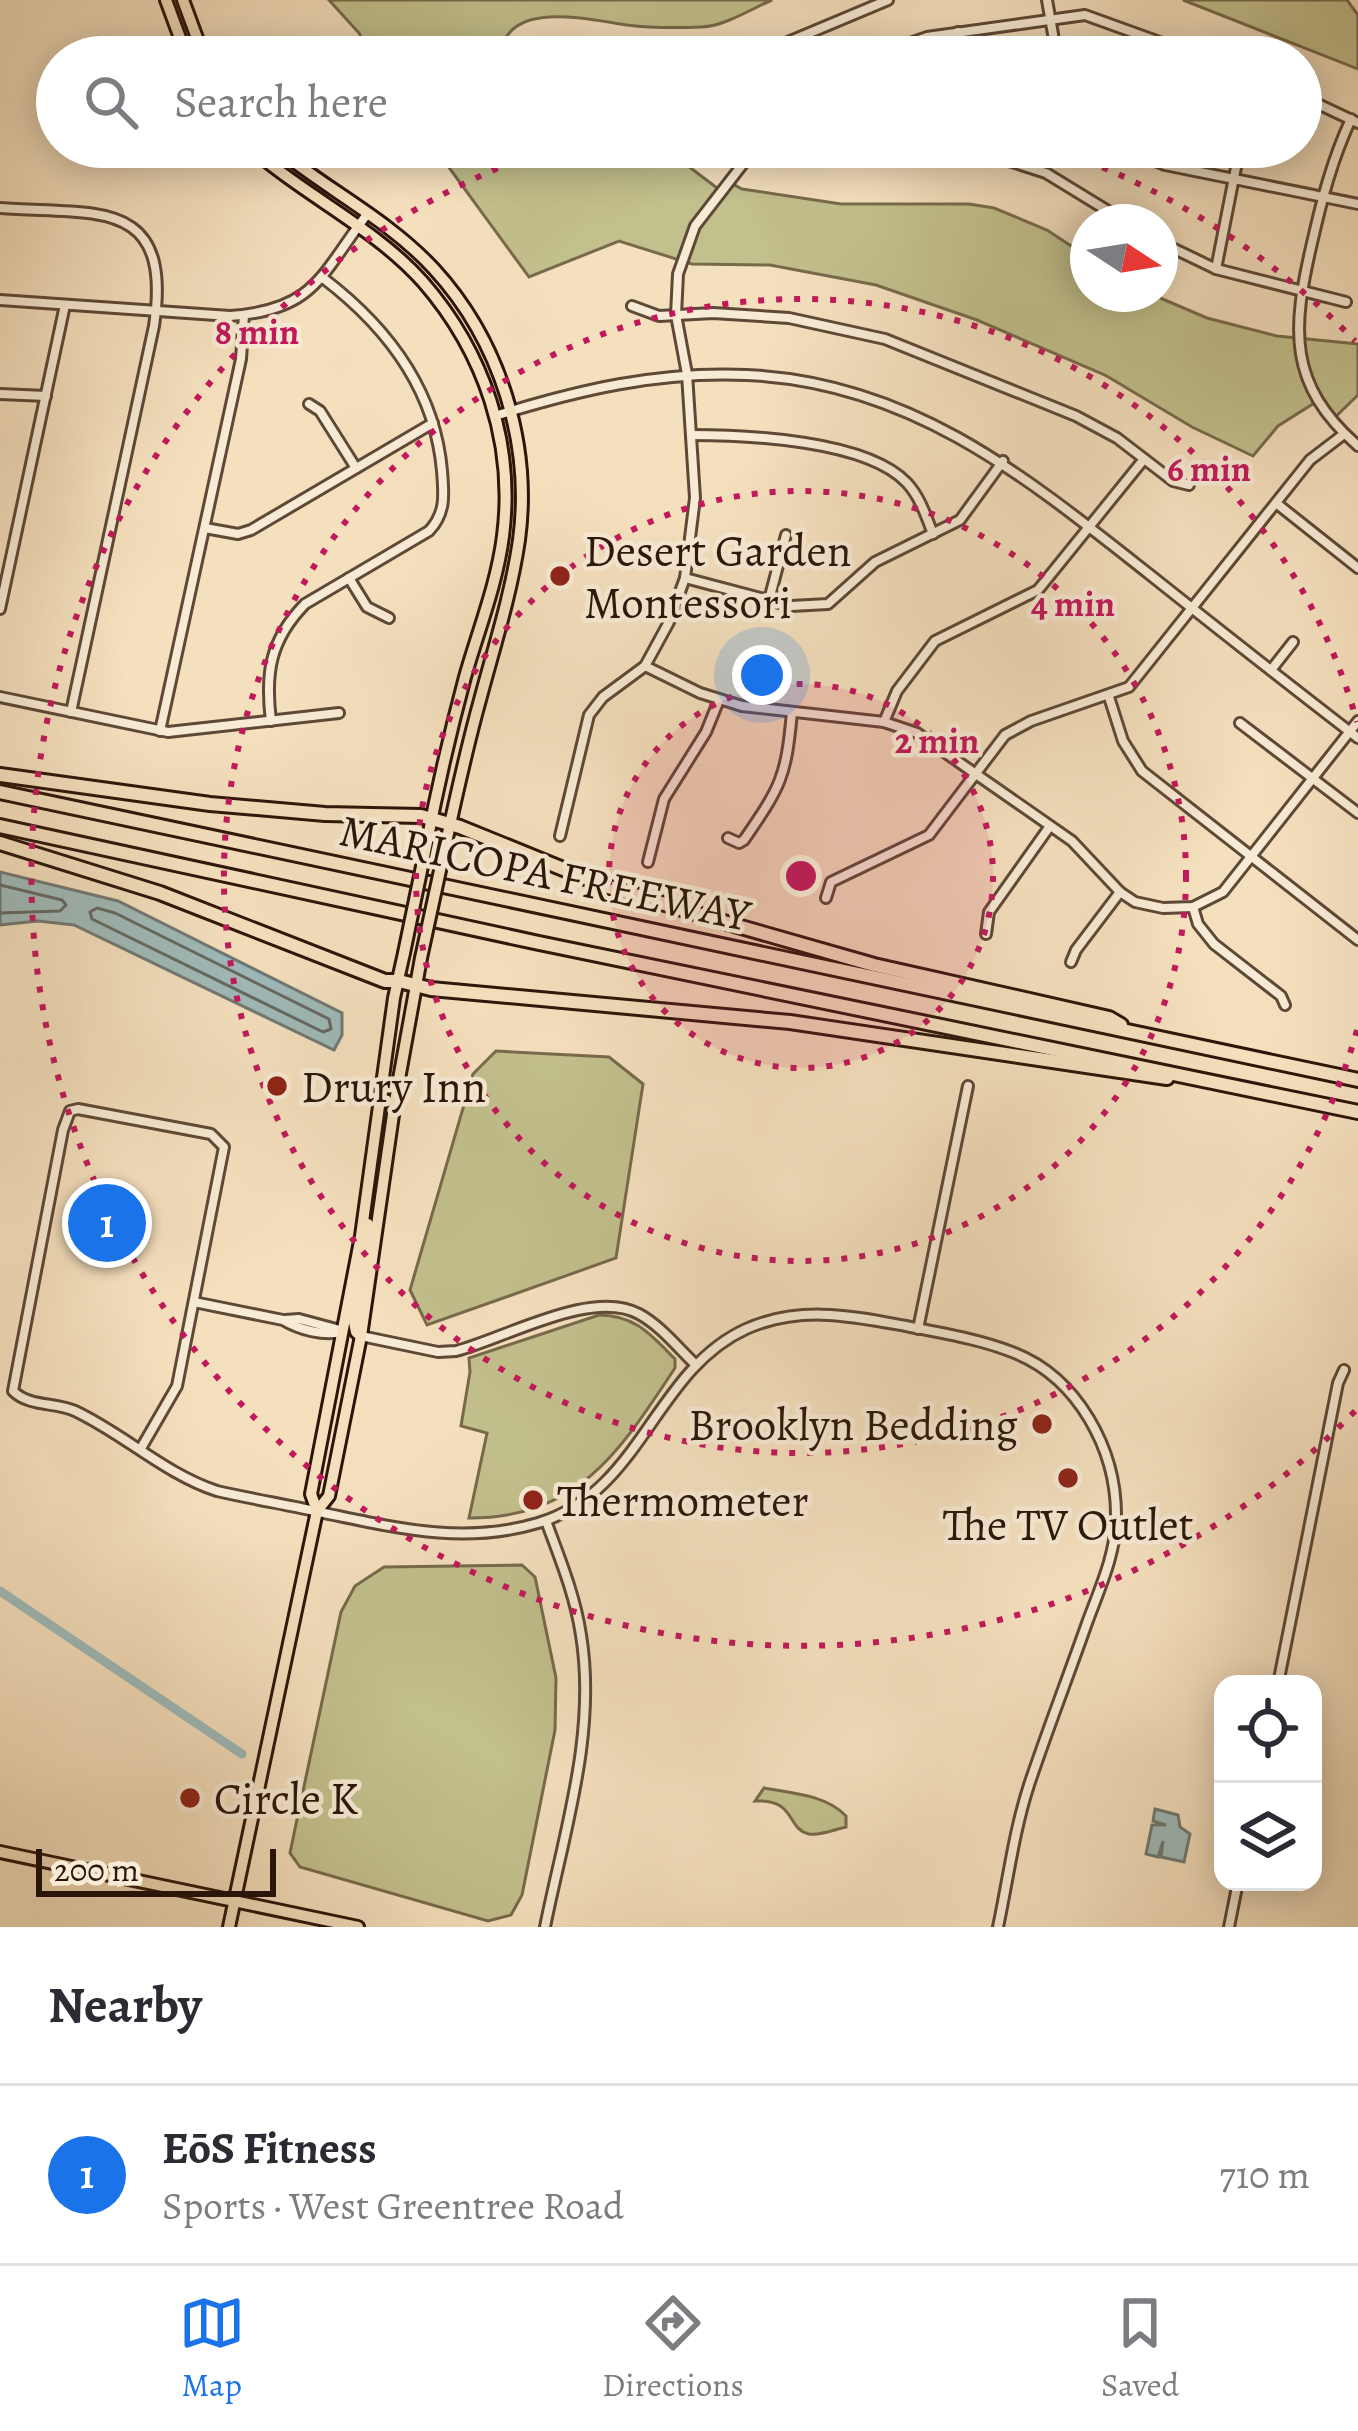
<!DOCTYPE html>
<meta charset="utf-8">
<style>
body{margin:0;font-family:Alegreya,serif;background:#f2f2f3;color:#2b2b33}
.controls{position:absolute;right:36px;bottom:36px;display:grid;overflow:hidden;border-radius:24px;box-shadow:0 6px 30px #0003}
.controls button{width:108px;height:108px;display:grid;place-items:center;padding:0;border:0;border-bottom:3px solid #e1e1e2;background:#fff;color:#2b2b33;font:60px sans-serif}
.compass{position:absolute;left:1070px;top:204px;width:108px;height:108px;border-radius:50%;background:#fff;box-shadow:0 6px 30px #0003;rotate:102deg}
.scale{position:absolute;left:36px;bottom:30px;width:240px;box-sizing:border-box;padding-left:12px;border:6px solid #2c1509;border-top:0;font-size:33px;line-height:42px;white-space:nowrap;color:#2c1509;-webkit-text-stroke:9px #f8ebd5;paint-order:stroke}
.you{position:absolute;left:762px;top:675px;width:42px;height:42px;margin:-30px;border:9px solid #fff;border-radius:50%;background:#1a73e8;box-shadow:0 0 0 18px #1a73e833}
.badge{display:grid;place-items:center;width:78px;height:78px;border-radius:50%;background:#1a73e8;color:#fff;font-size:39px;font-weight:700}
.pin{position:absolute;translate:-50% -50%;border:6px solid #fff;box-shadow:0 3px 12px #0006}
.list{margin:0;padding:0;list-style:none}
h2{display:flex;justify-content:space-between;align-items:center;height:156px;margin:0;padding:0 48px;font-size:51px}
h2 small{font-size:39px;font-weight:400;color:#7c7c81}
.list li{display:grid;grid-template-columns:78px 1fr auto;gap:36px;align-items:center;box-sizing:border-box;height:180px;padding:0 48px;border-top:3px solid #e1e1e2}
.list b{display:block;font-size:45px;white-space:nowrap}
.list p{margin:0;font-size:39px;white-space:nowrap;color:#7c7c81}
.list em{font-size:39px;font-style:normal;color:#7c7c81}
.icon{flex:none;width:66px;height:66px;fill:none;stroke:currentColor;stroke-width:2;stroke-linecap:round;stroke-linejoin:round}
.map{position:relative;flex:none;width:1358px;height:1927px;overflow:hidden}
.search{position:absolute;background:#fff;box-shadow:0 6px 30px #0003;left:36px;right:36px;top:36px;height:132px;display:flex;align-items:center;gap:30px;box-sizing:border-box;padding:0 42px;border-radius:66px;color:#7c7c81;font-size:45px}
.sheet{height:336px;background:#fff}
nav{display:flex;justify-content:space-around;align-items:center;box-sizing:border-box;height:168px;border-top:3px solid #e1e1e2;background:#fff;font-size:33px;color:#7c7c81}
nav a{display:grid;justify-items:center;gap:6px}
nav .on{color:#1a73e8}
.map>svg:first-child{display:block}
</style>
<div class="map">
<svg width="1358" height="1927" viewBox="0 0 1358 1927">
<rect width="100%" height="100%" fill="#f5e0be"/>
<filter id="stains"><feTurbulence type="fractalNoise" baseFrequency=".00167" numOctaves="4"/><feColorMatrix values="0 0 0 0 .2 0 0 0 0 .09 0 0 0 0 .02 0 0 0 .5 -.17"/></filter>
<radialGradient id="worn" r=".72"><stop offset=".6" stop-color="#630" stop-opacity="0"/><stop offset="1" stop-color="#630" stop-opacity=".3"/></radialGradient>
<g fill="#c2c08d" stroke="#776a4b" stroke-width="3">
<path d="M329,0H772C751,9 725,26 702,27C678,28 651,28 627,25C581,18 505,0 500,57H372L359,33Z"/>
<path d="M1183,0H1347L1358,15V69Z"/>
<path d="M434,147H663L721,191L729,182L742,189L841,204H969L994,208L1047,230L1088,257V294H1151L1207,318L1277,336L1358,344V395L1331,421L1316,402L1278,426L1253,456L1192,427L1105,375L977,320L876,285L770,265L692,264L619,241L529,277Z"/>
<path d="M496,1051L609,1057L643,1084L616,1258L427,1325L410,1290L473,1074Z"/>
<path d="M599,1315C635,1315 651,1335 675,1359V1368C620,1451 579,1518 469,1518L487,1433L461,1426L470,1372L469,1358Z"/>
<path d="M522,1565L535,1577L556,1678L555,1730L522,1895L511,1915L488,1921L300,1867L290,1853L295,1829L341,1612L355,1586L384,1567Z"/>
<path d="M764,1788C792,1793 826,1795 846,1816V1827C836,1829 820,1836 809,1834C786,1829 797,1799 755,1801Z"/>
</g>
<g fill="#9fbbba" stroke="#717973" stroke-width="3">
<path d="M0,872L118,901L342,1013V1035L334,1050L74,925L38,921L0,925Z"/>
<path d="M1155,1809L1178,1815L1180,1827L1190,1834L1184,1862L1161,1857L1163,1841L1158,1857L1146,1854L1152,1825H1166L1153,1821Z"/>
</g>
<g fill="none" stroke-linecap="round" stroke-linejoin="round">
<g stroke="#666862" stroke-width="3">
<path d="M0,885L62,900L66,905L60,911L0,913"/>
<path d="M97,908L115,913L329,1019L331,1029L323,1032L92,919L90,912Z"/>
</g>
<path stroke="#9fbbba" stroke-width="9" d="M0,1591L242,1754"/>
<defs>
<g id="minor">
<path d="M1047,0L1057,57"/>
<path d="M958,32L962,57"/>
<path d="M550,53L563,57"/>
<path d="M752,57L888,0"/>
<path d="M869,57L927,37L1085,15L1201,57"/>
<path d="M1301,96L1358,123"/>
<path d="M1351,119C1332,160 1322,199 1312,243C1292,329 1287,384 1358,446"/>
<path d="M733,147L747,158"/>
<path d="M1122,147L1165,165L1358,204"/>
<path d="M828,154L1009,161L1046,173L1126,222"/>
<path d="M0,208C96,215 173,196 154,326L71,712"/>
<path d="M1160,242L1216,269L1346,302"/>
<path d="M1216,269L1240,147"/>
<path d="M0,300L230,316C316,310 321,274 368,213"/>
<path d="M632,306L659,316L713,313L789,318L885,339L1076,416L1117,438L1173,481L1189,485"/>
<path d="M0,394L46,396"/>
<path d="M309,404L320,411L356,468"/>
<path d="M495,416C578,390 659,371 747,375C911,382 1026,477 1149,574C1218,629 1288,684 1358,738"/>
<path d="M691,435C747,435 867,440 907,483C920,497 926,516 933,534"/>
<path d="M1276,503L1358,568"/>
<path d="M205,528L238,534L251,530L433,423"/>
<path d="M349,578L367,607L389,618"/>
<path d="M685,578L791,606L828,604L875,562L960,520L1003,461"/>
<path d="M769,600L786,535"/>
<path d="M0,609L65,305"/>
<path d="M645,666L700,693L742,706L884,722L917,733L1072,841L1120,892L1135,902L1163,908L1193,907L1223,892L1358,721"/>
<path d="M1271,670L1293,642"/>
<path d="M0,697L168,732L339,713"/>
<path d="M1109,697L1123,741L1142,771L1358,940"/>
<path d="M271,721C265,673 270,640 305,604L429,531C446,513 444,495 442,471C435,389 386,326 323,278"/>
<path d="M884,722L897,691L935,641L1038,590L1144,459"/>
<path d="M1240,723L1358,813"/>
<path d="M160,731L241,359L244,315"/>
<path d="M560,836L589,715L603,697L645,666L669,622L685,578L695,498L687,374L676,315L678,274L695,226L756,147"/>
<path d="M728,838L739,843L744,840C781,786 786,778 792,712"/>
<path d="M648,862L664,799L706,732L719,700"/>
<path d="M826,898L831,882L929,835L1005,735L1031,721L1129,687L1310,460L1344,434"/>
<path d="M1193,907L1198,924L1214,944L1281,996L1285,1005"/>
<path d="M986,934L989,912L1050,826"/>
<path d="M1071,962L1076,950L1120,892"/>
<path d="M194,1302L283,1320C300,1330 323,1336 342,1332"/>
<path d="M285,1320L299,1319L340,1330"/>
<path d="M918,1329L968,1086"/>
<path d="M361,1336L438,1352L456,1351C506,1338 592,1288 639,1314C661,1326 678,1348 696,1365"/>
<path d="M140,1450L177,1386L224,1147L211,1134L78,1109L70,1111L63,1130L13,1391C29,1407 55,1402 75,1411C124,1434 165,1474 217,1491C252,1499 288,1505 324,1513C397,1528 464,1545 538,1523C642,1492 654,1371 746,1329C800,1305 851,1316 906,1326C941,1333 979,1339 1012,1352C1078,1377 1117,1450 1116,1518C1116,1554 1099,1590 1087,1623C1068,1677 1047,1731 1029,1785C1014,1831 1008,1880 998,1927"/>
<path d="M1278,1684L1338,1383L1344,1370"/>
<path d="M545,1927C564,1832 597,1733 581,1635C575,1595 560,1559 546,1521"/>
<path d="M1229,1927L1238,1882"/>
</g>
<g id="major">
<path d="M166,0L187,57"/>
<path d="M183,0L204,57"/>
<path d="M250,147C304,196 374,227 423,282C484,352 515,443 503,536C497,584 478,631 465,677C450,733 437,790 426,847"/>
<path d="M275,147C327,190 388,219 434,269C500,341 532,444 519,540C511,595 494,647 480,700C466,750 455,801 444,852"/>
<path d="M361,1336L356,1332L354,1322L368,1224"/>
<path d="M317,1511L311,1494L361,1236L394,998L404,953"/>
<path d="M0,1852L358,1927"/>
<path d="M229,1927L317,1511L329,1496L361,1336L395,1101L421,958"/>
</g>
<g id="highway">
<path d="M0,775L210,804L325,814L421,816L460,827L605,886L734,925L874,965L1109,1018L1121,1025"/>
<path d="M0,792L1358,1080"/>
<path d="M0,826L539,943L1358,1112"/>
<path d="M0,843L160,893L385,981H399L431,989L790,1022L1167,1078"/>
</g>
</defs>
<use href="#minor" stroke="#5e4836" stroke-width="14"/>
<use href="#major" stroke="#2c1509" stroke-width="16"/>
<use href="#highway" stroke="#2c1509" stroke-width="18"/>
<use href="#minor" stroke="#f8ebd5" stroke-width="8"/>
<use href="#major" stroke="#f5e0be" stroke-width="10"/>
<use href="#highway" stroke="#f5e0be" stroke-width="12"/>
<defs>
<g id="major-bridge">
<path d="M404,953L426,847"/>
<path d="M421,958L444,852"/>
</g>
</defs>
<use href="#major-bridge" stroke="#2c1509" stroke-width="16" stroke-linecap="butt"/>
<use href="#major-bridge" stroke="#f5e0be" stroke-width="10"/>
</g>
<circle cx="801" cy="876" r="192" fill="#c2185b" fill-opacity=".12"/>
<g fill="none" stroke="#c2185b" stroke-width="6" stroke-dasharray="6 12">
<circle cx="801" cy="876" r="192"/>
<circle cx="801" cy="876" r="385"/>
<path d="M1357 1030A577 577 0 1 1 1357 722"/>
<path d="M1355 1411A770 770 0 1 1 550 148M1052 148A770 770 0 0 1 1355 341"/>
</g>
<g fill="#8f2418" stroke="#f8ebd5" stroke-width="4.5">
<circle cx="560" cy="576" r="12"/>
<circle cx="277" cy="1086" r="12"/>
<circle cx="1042" cy="1424" r="12"/>
<circle cx="1068" cy="1478" r="12"/>
<circle cx="533" cy="1500" r="12"/>
<circle cx="190" cy="1798" r="12"/>
</g>
<g text-anchor="middle" stroke-width="9" stroke-linejoin="round" paint-order="stroke">
<g font-size="45" fill="#2c1509" stroke="#f8ebd5" text-anchor="start">
<text x="584" y="566">Desert Garden<tspan x="584" dy="52">Montessori</tspan></text>
<text x="301" y="1102">Drury Inn</text>
<text x="1018" y="1440" text-anchor="end">Brooklyn Bedding</text>
<text x="557" y="1516">Thermometer</text>
<text x="1068" y="1540" text-anchor="middle">The TV Outlet</text>
<text x="214" y="1814">Circle K</text>
</g>
<g font-size="45" fill="#2c1509" stroke="#f8ebd5">
<text transform="translate(545 872) rotate(12)" y="16">MARICOPA FREEWAY</text>
</g>
</g>
<circle cx="801" cy="876" r="18" fill="#c2185b" stroke="#f8ebd5" stroke-width="6"/>
<g font-size="36" text-anchor="middle" font-weight="bold" fill="#c2185b" stroke="#f8ebd5" stroke-width="9" stroke-linejoin="round" paint-order="stroke">
<text x="257" y="344">8 min</text>
<text x="1209" y="481">6 min</text>
<text x="1073" y="616">4 min</text>
<text x="937" y="753">2 min</text>
</g>
<rect width="100%" height="100%" filter="url(#stains)"/>
<rect width="100%" height="100%" fill="url(#worn)"/>
</svg>
<div class="controls">
<button><svg class="icon" aria-label="locate" viewBox="0 0 24 24"><circle cx="12" cy="12" r="6"/><path d="M12 2v4M12 18v4M2 12h4M18 12h4"/></svg></button>
<button><svg class="icon" aria-label="layers" viewBox="0 0 24 24"><path d="M12 4l9 5-9 5-9-5zM3 14l9 5 9-5"/></svg></button>
</div>
<svg class="compass" viewBox="-18 -18 36 36"><path d="M0-13l5 13h-10z" fill="#e53935"/><path d="M0 13l5-13h-10z" fill="#7c7c81"/></svg>
<div class="scale">200 m</div>
<div class="you"></div>
<div class="pin badge" style="left:107px;top:1223px">1</div>
<div class="search"><svg class="icon" aria-label="search" viewBox="0 0 24 24"><circle cx="10" cy="10" r="6"/><path d="M15 15l6 6"/></svg>Search here</div>
</div>
<section class="sheet">
<h2>Nearby<small></small></h2>
<ul class="list">
<li><span class="badge">1</span><div><b>EōS Fitness</b><p>Sports · West Greentree Road</p></div><em>710 m</em></li>
</ul>
</section>
<nav>
<a class="on"><svg class="icon" aria-label="map" viewBox="0 0 24 24"><path d="M3 6l6-2 6 2 6-2v14l-6 2-6-2-6 2zM9 4v14M15 6v14"/></svg>Map</a>
<a><svg class="icon" aria-label="directions" viewBox="0 0 24 24"><path d="M12 3l9 9-9 9-9-9zM9 14v-3h6M13 9l2 2-2 2"/></svg>Directions</a>
<a><svg class="icon" aria-label="saved" viewBox="0 0 24 24"><path d="M7 4h10v16l-5-4-5 4z"/></svg>Saved</a>
</nav>
